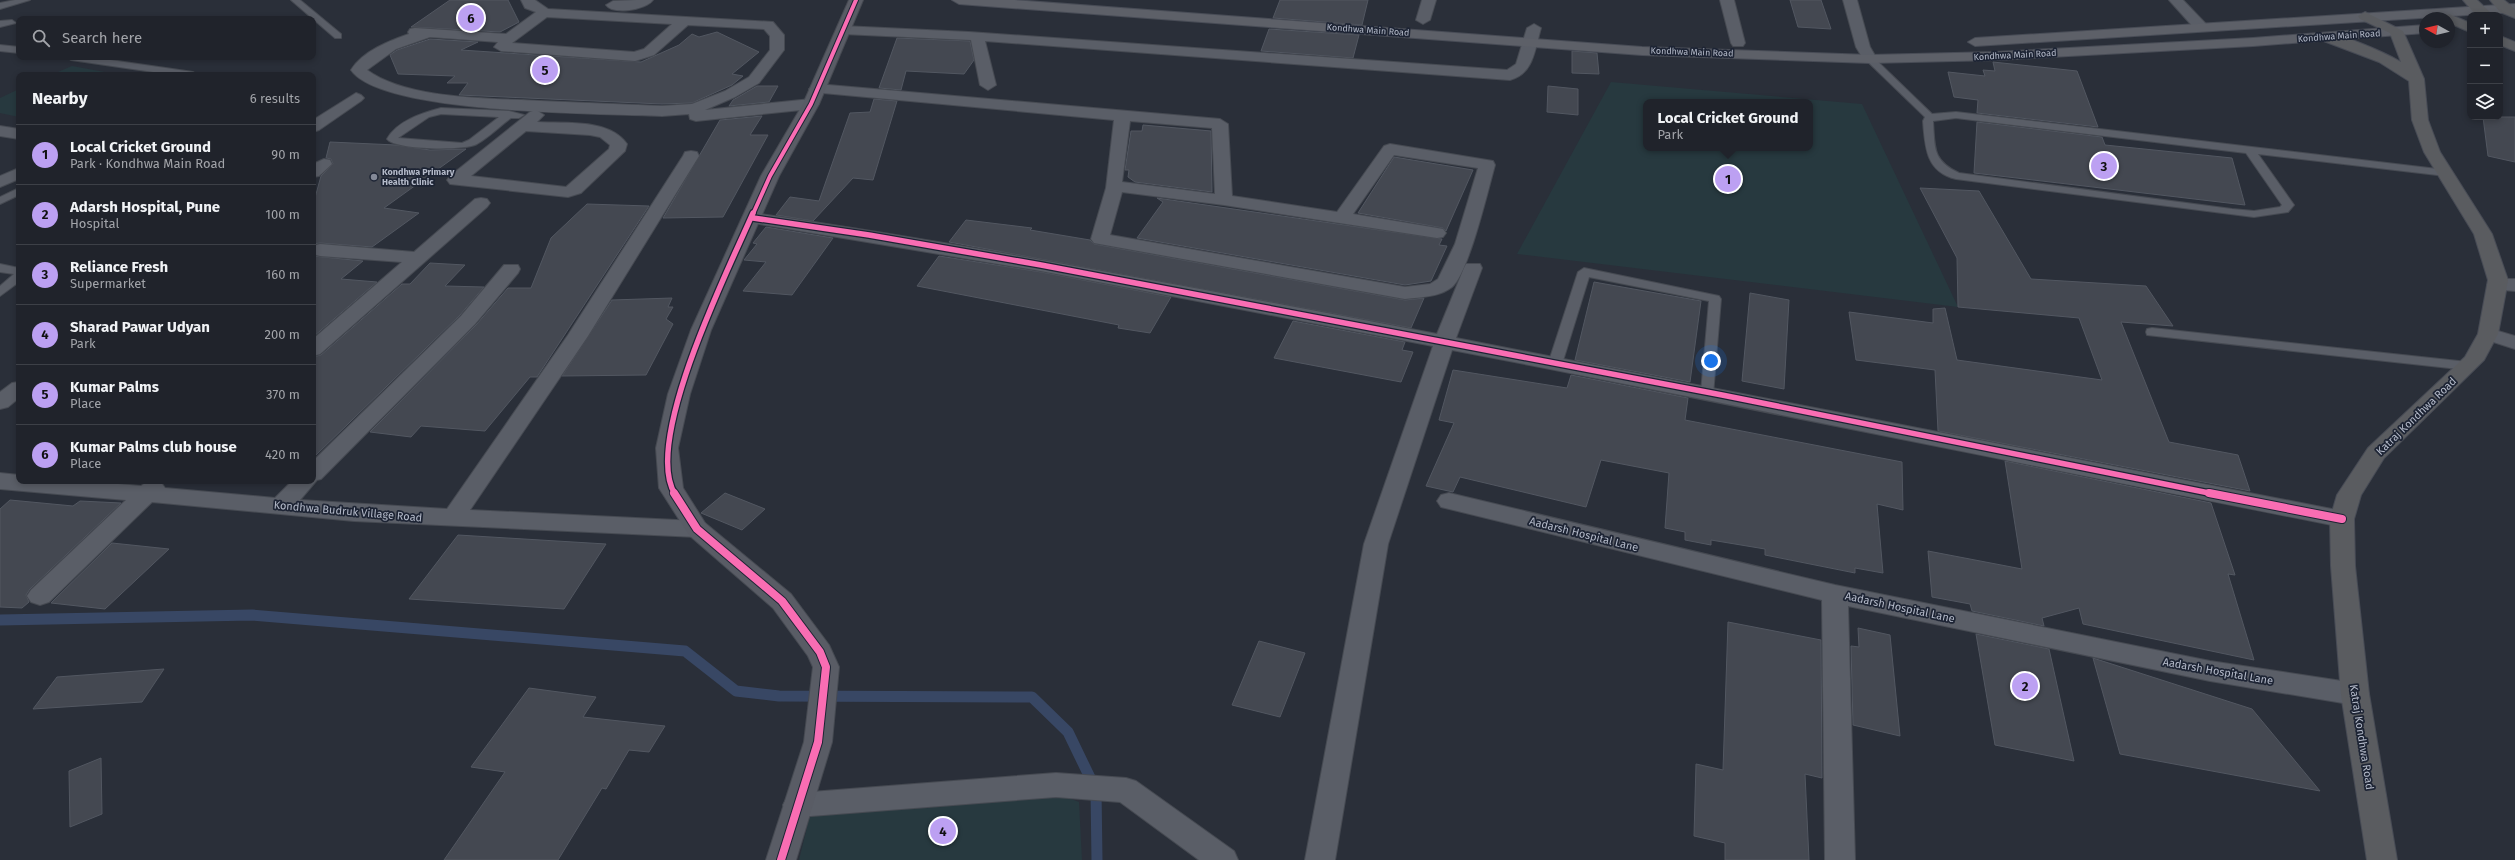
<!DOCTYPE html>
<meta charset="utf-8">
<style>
body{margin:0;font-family:"Fira Sans",sans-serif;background:#2d2f37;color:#f1f3f6}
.controls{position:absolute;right:12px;top:12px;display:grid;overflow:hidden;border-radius:8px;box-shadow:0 2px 6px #0003}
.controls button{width:36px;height:36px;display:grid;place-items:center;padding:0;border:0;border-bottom:1px solid #3d4047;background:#20232b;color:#f1f3f6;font:20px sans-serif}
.compass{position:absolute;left:2419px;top:12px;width:36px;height:36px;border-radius:50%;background:#20232b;box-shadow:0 2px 6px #0003;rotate:278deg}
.you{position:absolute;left:1711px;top:361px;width:14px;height:14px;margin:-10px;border:3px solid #fff;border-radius:50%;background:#1a73e8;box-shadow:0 0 0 6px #1a73e833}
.badge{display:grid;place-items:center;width:26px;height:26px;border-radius:50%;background:#bca0f2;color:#111;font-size:13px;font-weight:700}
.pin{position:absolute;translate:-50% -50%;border:2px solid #fff;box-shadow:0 1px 4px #0006}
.popup{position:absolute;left:1643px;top:99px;width:170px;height:52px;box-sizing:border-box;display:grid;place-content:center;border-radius:8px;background:#20232b;filter:drop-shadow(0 1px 3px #0005);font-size:13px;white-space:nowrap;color:#a2a4a9}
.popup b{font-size:15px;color:#f1f3f6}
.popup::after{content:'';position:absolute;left:50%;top:100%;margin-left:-8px;border:8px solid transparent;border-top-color:#20232b}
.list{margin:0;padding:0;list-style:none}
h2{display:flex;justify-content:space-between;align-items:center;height:52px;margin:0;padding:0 16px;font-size:17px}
h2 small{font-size:13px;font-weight:400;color:#a2a4a9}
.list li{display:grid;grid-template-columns:26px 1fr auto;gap:12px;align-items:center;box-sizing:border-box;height:60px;padding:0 16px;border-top:1px solid #3d4047}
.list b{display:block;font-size:15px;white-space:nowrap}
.list p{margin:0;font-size:13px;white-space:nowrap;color:#a2a4a9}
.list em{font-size:13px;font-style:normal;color:#a2a4a9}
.icon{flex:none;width:22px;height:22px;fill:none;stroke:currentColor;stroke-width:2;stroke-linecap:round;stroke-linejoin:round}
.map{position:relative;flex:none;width:2515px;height:860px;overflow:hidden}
.search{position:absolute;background:#20232b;box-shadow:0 2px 6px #0003;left:16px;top:16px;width:300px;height:44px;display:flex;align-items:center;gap:10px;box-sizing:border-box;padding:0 14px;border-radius:8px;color:#a2a4a9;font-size:15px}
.panel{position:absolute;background:#20232b;box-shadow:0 2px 6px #0003;left:16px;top:72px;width:300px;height:412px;border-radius:8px}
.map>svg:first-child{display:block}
</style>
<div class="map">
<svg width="2515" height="860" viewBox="0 0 2515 860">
<rect width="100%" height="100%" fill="#2a2f39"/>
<g fill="#27393f" fill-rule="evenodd">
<path d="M72,66L121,75H51Z"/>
<path d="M1611,82L1862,104L1958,307L1517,254ZM1646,102H1810V148H1646Z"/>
<path d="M19,89V117L0,113V98Z"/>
<path d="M1041,788L1079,802L1082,860H799L816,791L904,796Z"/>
</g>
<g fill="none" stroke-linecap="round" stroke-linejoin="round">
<path stroke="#384764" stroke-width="11" d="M0,620L252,615L685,651L736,691L779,696L1032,697L1068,732L1096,790L1097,860"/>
</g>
<g fill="#444851" stroke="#525761">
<path d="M450,0H508L519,22L500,32L411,27Z"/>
<path d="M1280,0H1368L1362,25L1273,18Z"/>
<path d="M1790,0H1821L1831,29L1798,27Z"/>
<path d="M1269,29L1359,35L1353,58L1261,51Z"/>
<path d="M717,32L759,52L732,74L743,76L732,85L692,103L662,104L459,95L468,83H447L455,76L398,74L390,55L397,50L430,39L478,42L461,50L641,62L679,45L692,34L699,37Z"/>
<path d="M897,38L970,41L974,60L964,74L906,71L901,90L879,88Z"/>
<path d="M1572,51L1597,53L1599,74L1572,73Z"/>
<path d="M1993,62L2077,71L2098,127L1977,113L1978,100L1954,97L1948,72L1985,76L1983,70L1995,71Z"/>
<path d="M757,86H778L769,102L729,106L733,100Z"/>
<path d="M1548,86L1578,89V115L1547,112Z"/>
<path d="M874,99L897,101L873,180L853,178L813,221L776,215L790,197L819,201L850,113L870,112Z"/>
<path d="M762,116L750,135H768L723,217L663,218L720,120Z"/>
<path d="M2483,117H2515V162L2488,156Z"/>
<path d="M1977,122L2102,137L2105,145L2232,158L2245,205L1974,173Z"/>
<path d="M1143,125L1211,131L1212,192L1135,182L1128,177L1129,170H1125L1131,131H1142Z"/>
<path d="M330,142L396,145L430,150L466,149L384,208L419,213L372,247L320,243L313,244V205L321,176L333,164L331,159L326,158Z"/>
<path d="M1394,157L1473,170L1446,231L1443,228L1358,213Z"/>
<path d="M1920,188L1979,191L2031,279L2146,286L2173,326L2121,322L2169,442L2238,455L2250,491L1938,431L1935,370L1856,360L1849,312L1933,323V309L1945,308L1957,360L2102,380L2079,318L1958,307L1957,258Z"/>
<path d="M1157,198L1442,239L1439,245L1447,246L1431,281L1405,285L1137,238L1163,202Z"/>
<path d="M587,204L649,206L537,377H530L485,431L421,426L411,437L370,432L476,325L508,288H531L551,238Z"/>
<path d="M966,220L1032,228L1030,230L1090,240L1094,244L1405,300L1424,298L1411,328L949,242Z"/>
<path d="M766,227L833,238L792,295L743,291L766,262L744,260L757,244L753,243Z"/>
<path d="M313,256L363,261L341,279L377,282L313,337Z"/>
<path d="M939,256L1041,272L1171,297L1150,333L1118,328L1119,325L917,286Z"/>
<path d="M430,263L465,265L445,286L484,287L460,315L313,458V357L321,355L402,284H410Z"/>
<path d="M1594,282L1701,301L1690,382L1575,360Z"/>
<path d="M1750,293L1789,300L1784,389L1742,381Z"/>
<path d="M672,298L668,307H673L666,319L673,324L646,375L562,376L612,300Z"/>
<path d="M1293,321L1405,342L1402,350L1413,352L1401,382L1274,358Z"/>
<path d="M1453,370L1567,388L1571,375L1688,398L1685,420L1902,462L1903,510L1877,504L1883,573L1855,568V573L1765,555V549L1711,540V545L1685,540V532L1665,528L1669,473L1601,460L1586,507L1460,477L1453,492L1426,486L1454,423L1439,420Z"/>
<path d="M2005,461L2211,503L2235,575L2228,574L2254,660L2083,624L2079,608L2042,618L2044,626L1972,611L1970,604L1932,597L1928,551L2022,569Z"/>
<path d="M725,493L765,509L742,530L701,513Z"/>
<path d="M10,500L73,506L80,501L121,503L30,589L26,595L29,602L22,608L0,607V509Z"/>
<path d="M458,535L606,544L564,609L409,599Z"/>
<path d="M112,543L169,549L105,609L51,603Z"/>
<path d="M1728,622L1821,640L1822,778L1805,774L1809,860H1725V843L1694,836L1696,764L1723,770Z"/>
<path d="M1858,628L1890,635L1900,736L1853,725L1851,646L1859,647Z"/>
<path d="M1976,634L2049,649L2074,761L1995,745Z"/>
<path d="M1259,641L1305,653L1280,717L1232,705Z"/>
<path d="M2093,658L2252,709L2320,791L2120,754Z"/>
<path d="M164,669L142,702L33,709L57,677Z"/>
<path d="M529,688L596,697L583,717L665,726L649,752L629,750L606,789L602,788L558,860H444L505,772L471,767Z"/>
<path d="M101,758L102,814L70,827L69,771Z"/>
</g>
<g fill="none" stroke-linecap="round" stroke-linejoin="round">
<defs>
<g id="lane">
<path d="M15,0H30L0,9V3Z"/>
<path d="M291,0H300L341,34V38H335Z"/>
<path d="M0,21L12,20L16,23L0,27Z"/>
<path d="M0,45L19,47V53L0,51Z"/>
<path d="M66,57H90L193,72L198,75H174L71,60Z"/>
<path d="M1867,57H1873L1932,114L1956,112L2446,170L2451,173L2446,176L2258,154L2294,205L2288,212L2254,217L1956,179C1926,172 1925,147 1923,121L1925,117L1867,61ZM1956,118L2246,153L2282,205L2280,207L2254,211L2232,209L1959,173C1932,160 1935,148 1933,121Z"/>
<path d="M441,108L509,111L524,115L519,118H511C500,126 489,137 477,144C464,151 395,150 387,139C397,121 422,113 441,108ZM441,114L499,117L469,140L462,143L398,138L429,117Z"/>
<path d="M19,188V195L0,204V197Z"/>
<path d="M0,264L19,268V282L0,296V286L14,274L0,272Z"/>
<path d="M1584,268L1719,296L1721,299L1713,395H1703L1701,392L1709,301L1589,277L1562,364L1560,367H1550L1548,364L1578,272Z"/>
<path d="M2152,328L2468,362L2475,366L2468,370L2147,335L2146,332L2147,329Z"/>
</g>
<g id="street">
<path d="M521,0H535L548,9L773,22L784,35V50L759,83L735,97L705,110L811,99L819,104L811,109L696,121L690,119L689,114L662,116C604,113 382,115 351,70C363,51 389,41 409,34L408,32L410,29L415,28L506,34L536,12L525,8ZM547,17L672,24L644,49L634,52L512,43ZM688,25L764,29L770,36V50L749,77L725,91L692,104L662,106C622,104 581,103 541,101C491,98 408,100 367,70L396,49L430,37L498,42L494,47L501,51L635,61L654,55Z"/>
<path d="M636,0H653C646,10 613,15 606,5L613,1Z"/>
<path d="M1422,0H1436L1430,20L1423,24L1416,20Z"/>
<path d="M1720,0H1734L1745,43L1743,46H1733L1731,43Z"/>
<path d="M1843,0H1857L1870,47L1877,59L1875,62H1865L1856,47Z"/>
<path d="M2169,0H2183L2206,24L2208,27L2206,30H2196Z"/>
<path d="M1534,24L1541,28C1535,48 1534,74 1510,80L985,41L996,85L988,90L980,85L971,40L843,34L836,30L843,26L969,32L1507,70L1516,64L1527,28Z"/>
<path d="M817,84L1220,119L1228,124L1232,196L1337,212L1384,146L1390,144L1487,160L1493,161L1495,165C1488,190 1469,272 1452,287C1440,297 1421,297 1405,299L1094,243L1091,239L1106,188L1114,120L812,92L809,89ZM1130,121L1212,128L1215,194L1122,182ZM1394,155L1478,168L1455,244L1438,279L1430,284L1405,287L1110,235L1122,192L1224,205L1437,238L1443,237L1446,233L1443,229L1353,214Z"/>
<path d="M356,93L361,95L364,98L361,101L319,130L313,132V120Z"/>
<path d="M536,110L544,115L537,122C565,124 609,118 627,144L625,151L581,193L568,197L450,184L447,180L450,176L530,112ZM526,131L590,135L600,137L610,145L609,149L566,187L471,176Z"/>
<path d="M0,126L19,129V139L0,136Z"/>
<path d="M691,151L697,152L699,156L588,336L470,510L697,521L705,523L709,529L705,535L697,537L354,521L152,502L49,602L40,605L31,602L27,596L31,590L126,500L0,489V473L19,475V481H85L141,486L148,481H160L165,488L275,498L292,481H313V461L461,316L504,265H518L520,269L518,273L475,324L321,479L317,480L300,500L447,509L568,335L683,156L685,152Z"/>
<path d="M324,159L330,160L332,164L319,176L313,177V164Z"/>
<path d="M19,168V179L0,187V176Z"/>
<path d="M481,198L487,199L490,203L487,207L320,354L313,356V339L402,262L320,256L313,254V246L320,244L414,252L475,199Z"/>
<path d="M753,213C982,246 1209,291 1437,334L1464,268L1466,264H1480L1482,268L1456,338L2342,511L2350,513L2354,519L2350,525L2342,527C2045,469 1749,407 1452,350L1388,544L1335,860H1305L1364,544L1433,346L1041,271L747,222L744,218L747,214Z"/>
<path d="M2497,279H2515V291L2490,289L2487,285L2490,281Z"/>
<path d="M2488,328L2515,336V349L2481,338L2478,334L2481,330Z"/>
<path d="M19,382V398L8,407L0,409V392L12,383Z"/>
<path d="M1449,493L1835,585L2210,661L2355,683L2365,687L2369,694L2365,701L2355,705L2210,681L1848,606L1855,860H1825L1822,600L1441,507L1437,501L1441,495Z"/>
<path d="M1056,773L1126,778L1136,781L1234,851L1238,860H1199L1120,802L1056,797L798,817L788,814L783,805L788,796L798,793Z"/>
</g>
<path id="secondary" d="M849,0H863L819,104L779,176L711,330L690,394L678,448L683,488L705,523L791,594L829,645L839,667L832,742L796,860H766L804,742L813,667L808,656L773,608L689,535L659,488L656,448L668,394L691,330L761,176L803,104Z"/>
<g id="primary">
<path d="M952,0H1014L1642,47L1870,55L1996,52L2253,38L2425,25V33L2253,46L1996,60L1870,63L1642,55L959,4Z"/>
<path d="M2515,4V12L1975,46L1968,42L1975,38Z"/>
</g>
<g id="highway">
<path d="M2463,0H2477L2493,15H2476Z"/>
<path d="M2490,0H2504L2515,9V18L2500,12Z"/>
<path d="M2365,12L2403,31L2424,79L2428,120L2440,152L2492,234L2508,280L2498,334L2484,360L2384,458L2361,495L2354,519L2355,566L2369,694L2397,860H2367L2341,694L2331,566L2330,519L2337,495L2368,448L2465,357L2478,334L2488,280L2474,234L2424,152L2412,120L2409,81L2379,62L2321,40L2319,37L2321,34C2336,30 2387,54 2401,62L2390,33L2360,19L2358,16Z"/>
<path d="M2449,14L2470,23V32L2449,23V18H2442Z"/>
<path d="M2500,36L2515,42V51L2500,45Z"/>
</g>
</defs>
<use href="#lane" stroke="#464a52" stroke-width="2"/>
<use href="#street" stroke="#464a52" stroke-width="2"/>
<use href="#secondary" stroke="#464a52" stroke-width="2"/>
<use href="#primary" stroke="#484c56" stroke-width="2"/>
<use href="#highway" stroke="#474b55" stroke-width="2"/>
<use href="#lane" fill="#5a5e67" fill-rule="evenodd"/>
<use href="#street" fill="#5a5e67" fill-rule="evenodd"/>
<use href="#secondary" fill="#595c65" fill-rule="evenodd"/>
<use href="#primary" fill="#5d6068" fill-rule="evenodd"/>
<use href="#highway" fill="#5a5c60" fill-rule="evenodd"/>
<defs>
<path id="cycleway-far2" d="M753,214L770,176L811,104L856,0"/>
<g id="cycleway-far1">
<path d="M753,218L869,235L1041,265L1722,395L2214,494"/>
<path d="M675,494C642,442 729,268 753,213"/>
</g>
<g id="cycleway">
<path d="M674,493L697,529L782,601L820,652L826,667L818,742L781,860"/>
<path d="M2209,493L2342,519"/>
</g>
</defs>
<use href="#cycleway-far2" stroke="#1d2434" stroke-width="6"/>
<use href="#cycleway-far1" stroke="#1d2434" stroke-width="8"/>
<use href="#cycleway" stroke="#1d2434" stroke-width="10"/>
<use href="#cycleway-far2" stroke="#f96db3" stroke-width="4"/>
<use href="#cycleway-far1" stroke="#f96db3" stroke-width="5.5"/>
<use href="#cycleway" stroke="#f96db3" stroke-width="8"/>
</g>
<circle fill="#848997" stroke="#1d2434" stroke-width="1.5" cx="374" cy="177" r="4"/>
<g text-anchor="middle" stroke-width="3.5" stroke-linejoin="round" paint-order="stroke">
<g font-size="9" fill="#b4bac9" stroke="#1d2434">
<text transform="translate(1368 30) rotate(4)" y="3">Kondhwa Main Road</text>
<text transform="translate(2339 36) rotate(-4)" y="3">Kondhwa Main Road</text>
<text transform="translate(1692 52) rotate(2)" y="3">Kondhwa Main Road</text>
<text transform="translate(2015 55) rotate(-3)" y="3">Kondhwa Main Road</text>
</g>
<g font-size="9" font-weight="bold" fill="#b4bac9" stroke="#1d2434" text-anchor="start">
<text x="382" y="175">Kondhwa Primary<tspan x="382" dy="10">Health Clinic</tspan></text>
</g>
<g font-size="11" fill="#b4bac9" stroke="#1d2434">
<text transform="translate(2416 416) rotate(-44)" y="4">Katraj Kondhwa Road</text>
<text transform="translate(348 511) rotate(5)" y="4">Kondhwa Budruk Village Road</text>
<text transform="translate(1584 534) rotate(14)" y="4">Aadarsh Hospital Lane</text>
<text transform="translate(1900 607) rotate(12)" y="4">Aadarsh Hospital Lane</text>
<text transform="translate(2218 671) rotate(10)" y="4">Aadarsh Hospital Lane</text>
<text transform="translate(2362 737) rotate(81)" y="4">Katraj Kondhwa Road</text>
</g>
</g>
</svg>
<div class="controls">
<button>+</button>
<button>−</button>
<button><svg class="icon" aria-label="layers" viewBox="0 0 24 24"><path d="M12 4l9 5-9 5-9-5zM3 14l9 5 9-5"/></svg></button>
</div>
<svg class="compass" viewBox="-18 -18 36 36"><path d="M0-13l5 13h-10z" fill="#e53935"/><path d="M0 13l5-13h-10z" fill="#a2a4a9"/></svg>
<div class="you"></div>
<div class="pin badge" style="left:1728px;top:179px">1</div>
<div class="popup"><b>Local Cricket Ground</b>Park</div>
<div class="pin badge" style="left:2025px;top:686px">2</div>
<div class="pin badge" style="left:2104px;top:166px">3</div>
<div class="pin badge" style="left:943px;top:831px">4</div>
<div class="pin badge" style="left:545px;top:70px">5</div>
<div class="pin badge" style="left:471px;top:18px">6</div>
<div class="search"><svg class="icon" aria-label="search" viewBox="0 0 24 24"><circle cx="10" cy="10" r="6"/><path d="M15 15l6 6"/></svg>Search here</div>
<section class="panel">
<h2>Nearby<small>6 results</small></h2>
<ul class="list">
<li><span class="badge">1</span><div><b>Local Cricket Ground</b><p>Park · Kondhwa Main Road</p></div><em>90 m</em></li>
<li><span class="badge">2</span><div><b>Adarsh Hospital, Pune</b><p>Hospital</p></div><em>100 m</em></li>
<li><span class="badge">3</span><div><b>Reliance Fresh</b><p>Supermarket</p></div><em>160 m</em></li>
<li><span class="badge">4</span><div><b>Sharad Pawar Udyan</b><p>Park</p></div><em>200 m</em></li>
<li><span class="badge">5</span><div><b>Kumar Palms</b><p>Place</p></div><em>370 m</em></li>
<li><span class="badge">6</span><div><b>Kumar Palms club house</b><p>Place</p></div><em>420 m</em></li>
</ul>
</section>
</div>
